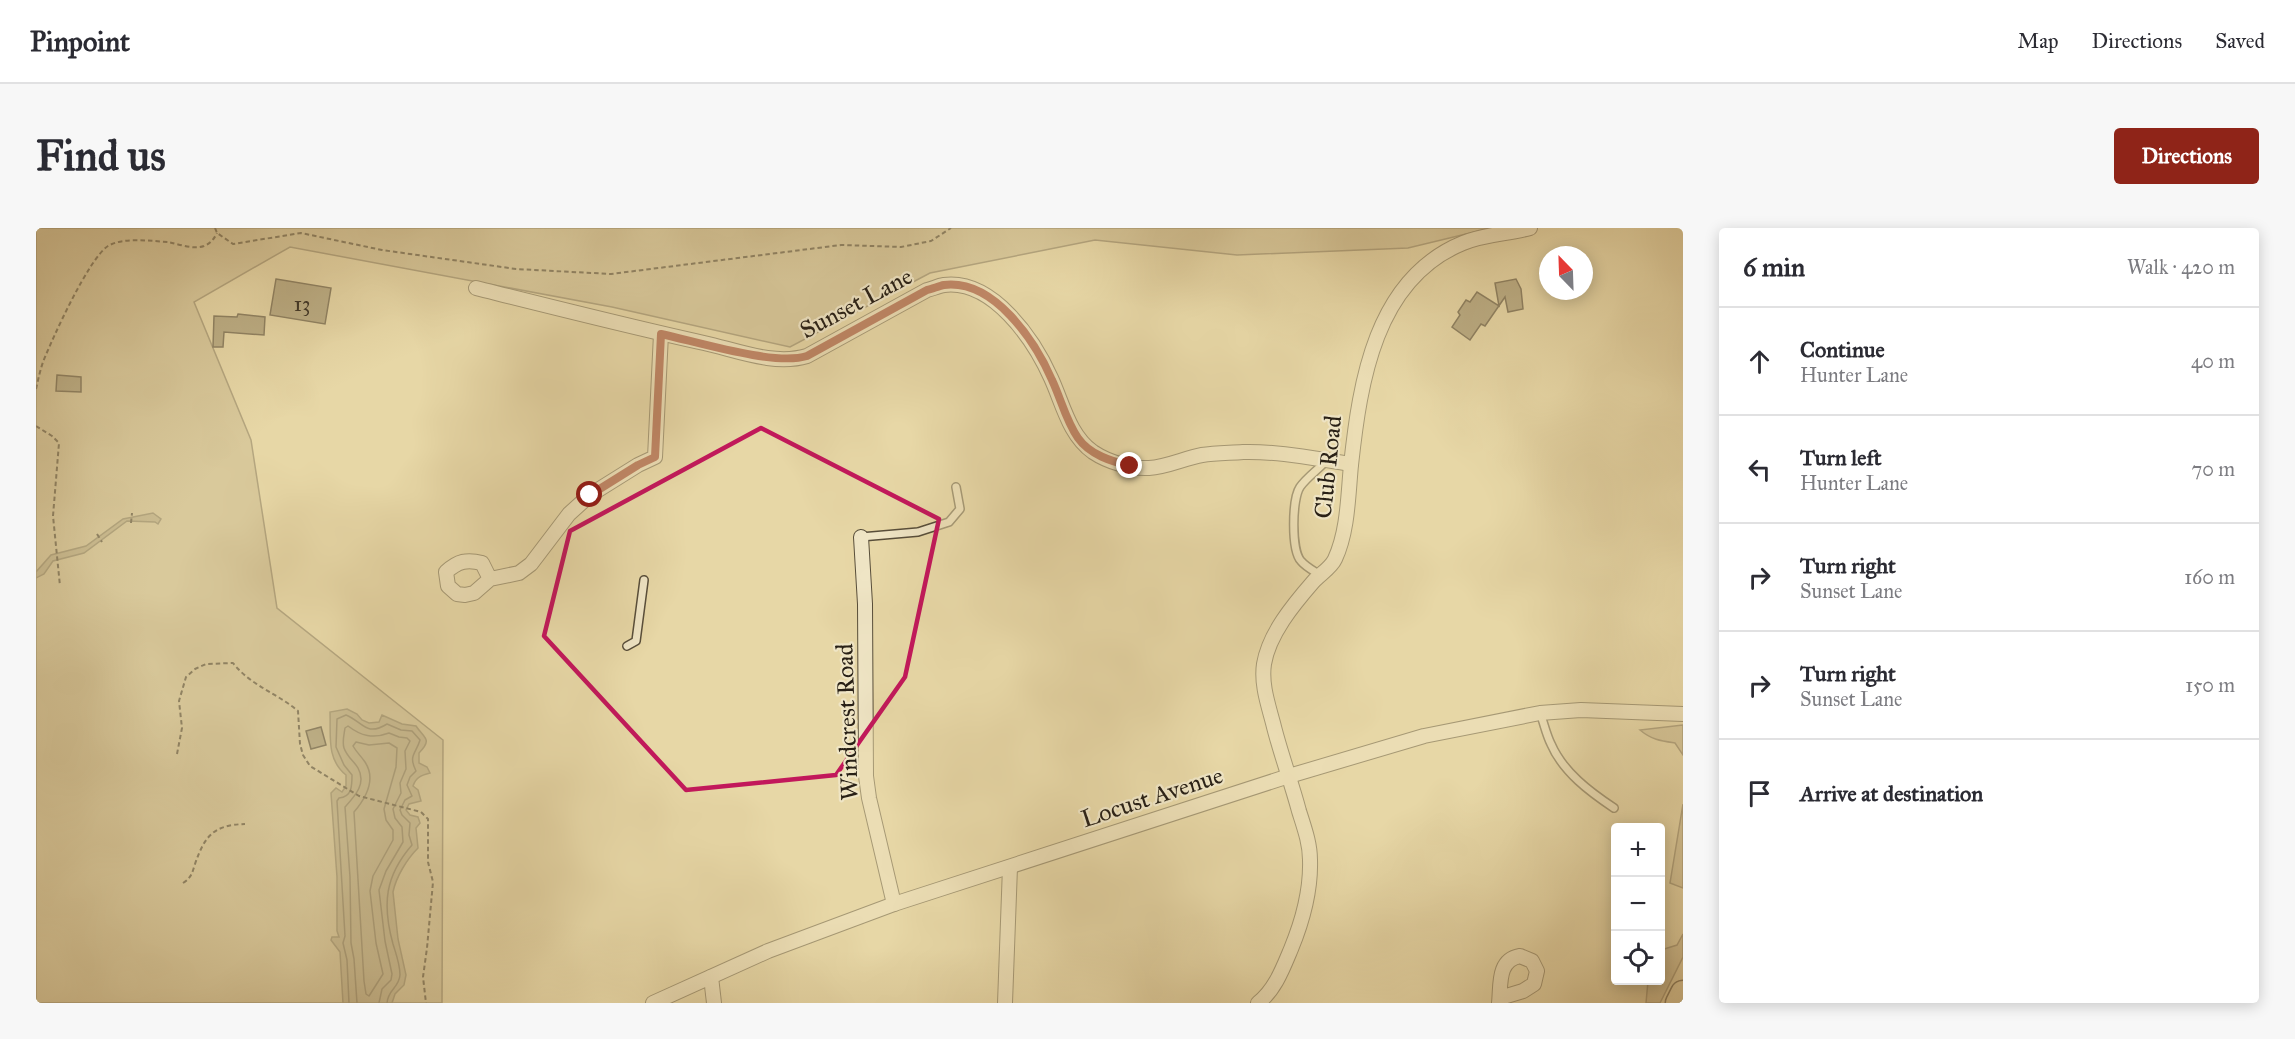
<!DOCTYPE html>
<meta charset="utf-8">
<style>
body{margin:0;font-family:"IM FELL Great Primer",serif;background:#f7f7f7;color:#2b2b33}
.controls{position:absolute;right:18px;bottom:18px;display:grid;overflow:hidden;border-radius:6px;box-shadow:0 3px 15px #0003}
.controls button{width:54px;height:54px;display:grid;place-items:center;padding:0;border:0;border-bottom:2px solid #e1e1e2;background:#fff;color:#2b2b33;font:30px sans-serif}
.compass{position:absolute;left:1503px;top:18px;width:54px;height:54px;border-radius:50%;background:#fff;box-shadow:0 3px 15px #0003;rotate:337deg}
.stop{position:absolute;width:18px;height:18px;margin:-14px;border:4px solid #8f2418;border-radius:50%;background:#fff}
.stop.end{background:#8f2418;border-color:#fff;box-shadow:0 2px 6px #0008}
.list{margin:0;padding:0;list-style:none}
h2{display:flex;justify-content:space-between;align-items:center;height:78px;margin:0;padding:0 24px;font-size:26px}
h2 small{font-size:20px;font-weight:400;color:#7c7c81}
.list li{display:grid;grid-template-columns:39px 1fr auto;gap:18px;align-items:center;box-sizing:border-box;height:108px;padding:0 24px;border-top:2px solid #e1e1e2}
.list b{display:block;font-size:22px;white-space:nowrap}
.list p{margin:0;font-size:20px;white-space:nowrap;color:#7c7c81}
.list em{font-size:20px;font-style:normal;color:#7c7c81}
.icon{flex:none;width:33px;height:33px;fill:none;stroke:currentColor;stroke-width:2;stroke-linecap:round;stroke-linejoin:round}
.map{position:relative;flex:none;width:1647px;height:775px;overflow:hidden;border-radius:6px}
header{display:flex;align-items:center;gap:36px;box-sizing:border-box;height:84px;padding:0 30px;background:#fff;border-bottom:2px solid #e1e1e2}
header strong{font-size:28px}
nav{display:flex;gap:33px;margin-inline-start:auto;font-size:21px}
.intro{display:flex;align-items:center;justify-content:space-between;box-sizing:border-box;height:144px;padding:0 36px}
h1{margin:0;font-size:42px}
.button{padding:15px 27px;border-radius:6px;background:#8f2418;color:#fff;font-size:21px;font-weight:700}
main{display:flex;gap:36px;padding:0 36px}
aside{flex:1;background:#fff;border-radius:6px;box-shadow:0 3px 15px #0003}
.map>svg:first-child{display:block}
</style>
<header>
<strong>Pinpoint</strong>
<nav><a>Map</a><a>Directions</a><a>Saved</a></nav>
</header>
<div class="intro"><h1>Find us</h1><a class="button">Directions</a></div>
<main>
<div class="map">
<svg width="1647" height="775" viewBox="0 0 1647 775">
<rect width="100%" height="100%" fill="#e7d7a6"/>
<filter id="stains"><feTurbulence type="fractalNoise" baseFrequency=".00333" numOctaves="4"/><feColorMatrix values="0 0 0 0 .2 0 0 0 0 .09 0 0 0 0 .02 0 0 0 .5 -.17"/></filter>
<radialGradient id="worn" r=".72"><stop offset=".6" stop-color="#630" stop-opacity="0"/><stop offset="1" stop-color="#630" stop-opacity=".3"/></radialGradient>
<g fill="#c7b88e" stroke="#786c52" stroke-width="1.5">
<path d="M0,0H1455L1372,20L1201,27L1059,12L894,45L754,119L576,79L254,19L158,74L215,212L241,380L407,512L406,775H0Z"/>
<path d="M1647,497V527L1639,515C1625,513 1616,512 1604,502Z"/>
<path d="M1647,576V660L1634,655Z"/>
<path d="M1647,706V729L1624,775H1610L1612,753L1624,752L1625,722L1641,717Z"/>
</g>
<g fill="#a69975" stroke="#74694f" stroke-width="1.5">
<path d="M117,285L125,291L122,296L119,294L91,293L48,325L17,333L8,346L0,350V344L15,327L50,318L87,291Z"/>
<path d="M311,481L321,486L326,492L333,495L343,494L346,487L366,496L380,498C388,510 397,511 383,525V535L391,539L394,545C386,547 380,549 377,558L382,562L385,573L373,576L370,582L374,587L382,589L384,595L380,600L382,620C371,631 360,649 357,664L362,711L370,747L368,757L359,766L356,775H307L304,724L295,712L296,709H303L301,703V649L295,565L300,560L306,564L310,558V547C290,531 295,507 294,484Z"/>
</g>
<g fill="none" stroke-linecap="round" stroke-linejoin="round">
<g stroke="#675c46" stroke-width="1.5">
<path d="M320,514L333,517L353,515L361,520L360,539L348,581L350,592L357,602V612L337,648L334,663L340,715L347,746L333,768L330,766L328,753L318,584C329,571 341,552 329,534C325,528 321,525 317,518Z"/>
<path d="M313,775L311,732L307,715L309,708L301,573L303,570C316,569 316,558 316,547L308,537L300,519L301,491L310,487C327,494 330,509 351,496L365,502L376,503L384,512C380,526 372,527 380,543L374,549L371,557L376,568L369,572L364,582L366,587L374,595L373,607L376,617C349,648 346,676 357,716C360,726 364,736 364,747C363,760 352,761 351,775"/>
<path d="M321,775L318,731L315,715L314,649L309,579C318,569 331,556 322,540C318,533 311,529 308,520C306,514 308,507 309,500L312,498C325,508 337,511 353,505L363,509L371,510L374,513L369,523L370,541L364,555L365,565L357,581L359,590L366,599L367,614L350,643L343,662L349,713L356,746L355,752L346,761L343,775"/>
</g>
</g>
<g fill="#8b7f61" stroke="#282016" stroke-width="1.5">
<path d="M240,51L295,60L289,96L234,87Z"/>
<path d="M1480,51L1485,61L1487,81L1472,84L1469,69L1449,98L1445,96L1434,112L1416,99L1424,87L1422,84L1430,72L1434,74L1441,64L1463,78L1459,55Z"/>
<path d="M202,86L229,89L228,107L188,104L187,119H177L178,88L201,89Z"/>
<path d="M21,147L45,149V164L20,163Z"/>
<path d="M285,499L290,517L275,521L270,503Z"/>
</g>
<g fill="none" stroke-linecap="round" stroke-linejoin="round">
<defs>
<g id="service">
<path d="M825,309L882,304L913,294L924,281L920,259"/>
<path d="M1284,347C1278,343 1270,339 1265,333C1255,322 1256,271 1264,259C1271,249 1283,241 1291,232"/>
<path d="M591,418L600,413L608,352"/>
<path d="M1504,485C1508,495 1510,506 1515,516C1527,544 1554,564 1578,580"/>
</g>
<g id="minor">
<path d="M440,60C516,79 591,98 668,115C700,122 738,138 771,128L891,62C896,61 902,58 908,57C957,51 998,112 1015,150C1027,176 1033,207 1057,224C1072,234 1095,241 1113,240C1131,239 1149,230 1166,227C1179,225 1194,225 1207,224C1243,223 1280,231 1315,236"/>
<path d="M825,309L829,376L830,548L833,570L858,676"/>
<path d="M454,351L446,335C431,331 422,333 410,344L412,358L421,366L429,367L438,365L454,351L483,345L495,336L533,286L554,267L602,237L619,229L625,106"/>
<path d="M675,749L678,775"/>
<path d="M617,775L732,723L858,676L1253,548L1388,508L1504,485L1545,482L1647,486"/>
<path d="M969,775L974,639"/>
<path d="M1222,775C1239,762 1247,740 1255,721C1267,692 1275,663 1274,632C1274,615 1268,599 1263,583C1255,553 1244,524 1237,495C1232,476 1225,456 1228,436C1233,406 1257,377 1277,354C1283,347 1295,340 1299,331C1312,303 1312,268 1315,237C1324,154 1339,51 1427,15C1448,6 1472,6 1494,0"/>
<path d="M1463,775C1465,757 1461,732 1484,728L1496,733L1501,743L1498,756L1487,763L1464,770"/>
</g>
<path id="motorway" d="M1642,775L1647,765"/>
</defs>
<use href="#service" stroke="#584e3a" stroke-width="10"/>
<use href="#minor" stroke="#584e3a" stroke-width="16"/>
<use href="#motorway" stroke="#282016" stroke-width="27"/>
<g stroke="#282016" stroke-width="2" stroke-dasharray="4.5 3" stroke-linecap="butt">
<path d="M179,0L181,5L197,16L265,5L346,22L480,41L575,46L805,17L865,19L895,13L915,0"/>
<path d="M0,161C2,152 4,143 7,134C16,111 53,30 72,18C87,9 115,13 132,14C143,16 157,22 168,18C175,15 178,11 181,5"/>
<path d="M0,198L16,208L23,215L17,288L24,358"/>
<path d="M95,295L96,285"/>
<path d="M61,306L66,314"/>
<path d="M141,526L146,500L143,473L150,449L159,441L170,436L197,435C215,458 241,465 262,483L264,516L267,527L274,538L323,568L385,584L392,591V634L397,654L391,720L387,749L390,775"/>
<path d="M147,655C156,649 156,645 159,636C169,607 178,597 209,596"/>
</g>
<use href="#service" stroke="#efe5c5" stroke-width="7"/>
<use href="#minor" stroke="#efe5c5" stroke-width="14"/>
<use href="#motorway" stroke="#e7d7a6" stroke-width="24"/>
</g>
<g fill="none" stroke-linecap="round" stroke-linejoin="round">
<path stroke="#8f2418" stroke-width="8" d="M554,267L602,237L619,229L625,106C662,114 738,138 771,128L891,62C896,61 903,58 908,57C958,51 999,113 1016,152C1025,171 1030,193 1042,210C1054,227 1075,233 1094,238"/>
</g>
<path d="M0 0H1647V775H0ZM725,200L903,291L869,449L800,547L650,562L508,408L534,303Z" fill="#e7d7a6" fill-opacity=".55" fill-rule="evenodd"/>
<path fill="none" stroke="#c2185b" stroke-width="4.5" stroke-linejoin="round" d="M725,200L903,291L869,449L800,547L650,562L508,408L534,303Z"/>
<g text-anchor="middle" stroke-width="4.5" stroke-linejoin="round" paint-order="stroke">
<g font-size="21" fill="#413829">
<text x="266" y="83">13</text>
</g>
<g font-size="24" fill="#282016" stroke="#efe5c5">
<text transform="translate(820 75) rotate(-28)" y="8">Sunset Lane</text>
<text transform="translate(1292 239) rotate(-84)" y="8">Club Road</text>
<text transform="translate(811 494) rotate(-92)" y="8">Windcrest Road</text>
<text transform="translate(1116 569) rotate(-18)" y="8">Locust Avenue</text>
</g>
</g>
<rect width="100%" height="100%" filter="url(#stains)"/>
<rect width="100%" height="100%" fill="url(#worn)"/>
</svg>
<div class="controls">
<button>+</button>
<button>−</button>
<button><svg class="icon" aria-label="locate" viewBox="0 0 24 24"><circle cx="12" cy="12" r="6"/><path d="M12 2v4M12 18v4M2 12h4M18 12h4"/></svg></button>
</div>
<svg class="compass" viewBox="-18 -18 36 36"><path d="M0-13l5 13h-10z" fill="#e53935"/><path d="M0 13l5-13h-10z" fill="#7c7c81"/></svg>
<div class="stop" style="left:554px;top:267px"></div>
<div class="stop end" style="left:1094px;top:238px"></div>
</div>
<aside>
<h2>6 min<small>Walk · 420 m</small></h2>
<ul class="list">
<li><svg class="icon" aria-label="ahead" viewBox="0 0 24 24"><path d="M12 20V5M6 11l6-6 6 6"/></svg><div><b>Continue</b><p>Hunter Lane</p></div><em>40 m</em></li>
<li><svg class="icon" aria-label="left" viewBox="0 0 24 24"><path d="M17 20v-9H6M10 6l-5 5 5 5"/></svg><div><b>Turn left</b><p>Hunter Lane</p></div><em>70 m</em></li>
<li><svg class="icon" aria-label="right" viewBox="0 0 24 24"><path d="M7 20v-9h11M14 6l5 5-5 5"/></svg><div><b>Turn right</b><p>Sunset Lane</p></div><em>160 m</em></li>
<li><svg class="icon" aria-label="right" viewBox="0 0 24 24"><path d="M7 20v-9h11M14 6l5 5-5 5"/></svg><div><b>Turn right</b><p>Sunset Lane</p></div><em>150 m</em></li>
<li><svg class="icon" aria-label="arrive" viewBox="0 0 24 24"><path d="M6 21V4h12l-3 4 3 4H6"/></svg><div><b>Arrive at destination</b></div></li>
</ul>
</aside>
</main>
